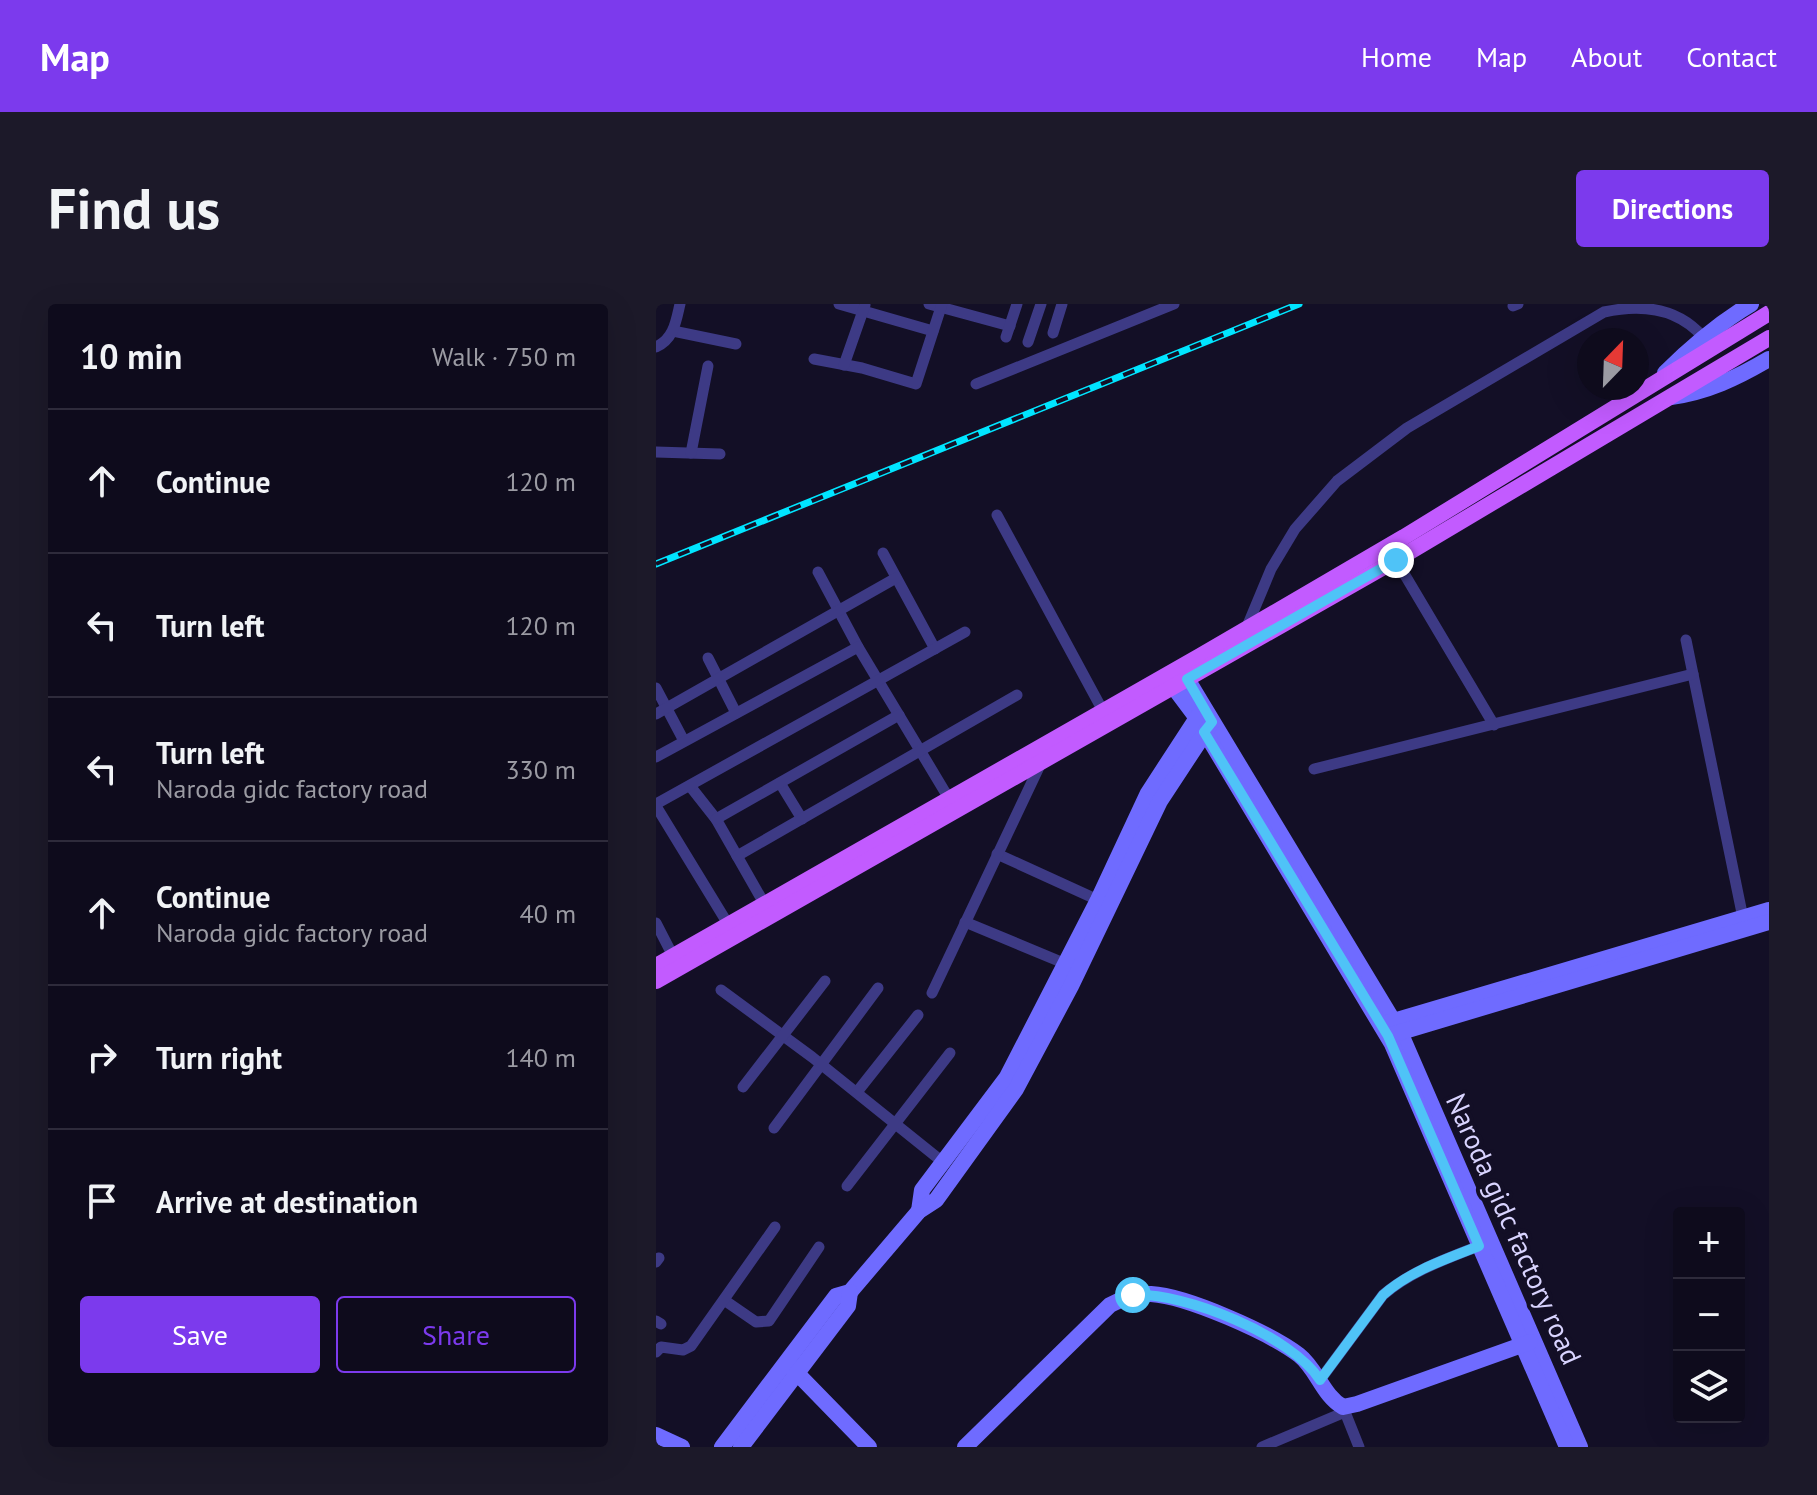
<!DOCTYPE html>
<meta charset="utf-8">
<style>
body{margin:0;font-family:"PT Sans",sans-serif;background:#1c1929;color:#f1f3f6}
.controls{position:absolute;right:24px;bottom:24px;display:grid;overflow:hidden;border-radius:8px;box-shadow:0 8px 32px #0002}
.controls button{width:72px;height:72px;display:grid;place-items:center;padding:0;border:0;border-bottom:2px solid #2e2b3b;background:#0e0b1c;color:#f1f3f6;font:40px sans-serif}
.compass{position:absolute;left:921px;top:24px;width:72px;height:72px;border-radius:50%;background:#0e0b1c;box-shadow:0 8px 32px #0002;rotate:23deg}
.stop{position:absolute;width:24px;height:24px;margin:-18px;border:6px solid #4fc3f7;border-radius:50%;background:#fff}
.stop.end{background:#4fc3f7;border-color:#fff;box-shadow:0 2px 8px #0008}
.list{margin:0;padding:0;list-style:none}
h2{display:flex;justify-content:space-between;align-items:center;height:104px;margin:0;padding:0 32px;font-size:34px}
h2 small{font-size:26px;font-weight:400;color:#9b9ba3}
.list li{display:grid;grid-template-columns:52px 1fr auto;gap:24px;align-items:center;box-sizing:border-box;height:144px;padding:0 32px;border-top:2px solid #2e2b3b}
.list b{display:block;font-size:30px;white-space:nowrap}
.list p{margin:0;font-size:26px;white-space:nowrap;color:#9b9ba3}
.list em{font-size:26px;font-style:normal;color:#9b9ba3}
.actions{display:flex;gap:16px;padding:24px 32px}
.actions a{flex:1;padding:18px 0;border:2px solid #7c3aed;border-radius:8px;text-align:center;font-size:28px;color:#7c3aed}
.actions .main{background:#7c3aed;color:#fff}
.icon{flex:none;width:44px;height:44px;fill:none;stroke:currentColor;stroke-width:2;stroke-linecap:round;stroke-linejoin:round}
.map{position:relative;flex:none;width:1113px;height:1143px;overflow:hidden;border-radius:8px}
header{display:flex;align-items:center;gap:48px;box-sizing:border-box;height:112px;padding:0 40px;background:#7c3aed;color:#fff}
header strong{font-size:38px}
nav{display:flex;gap:44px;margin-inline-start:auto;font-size:28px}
.intro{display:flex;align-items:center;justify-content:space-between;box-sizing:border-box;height:192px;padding:0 48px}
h1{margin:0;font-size:56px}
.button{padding:20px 36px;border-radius:8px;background:#7c3aed;color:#fff;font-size:28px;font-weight:700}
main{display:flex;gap:48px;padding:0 48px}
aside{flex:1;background:#0e0b1c;border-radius:8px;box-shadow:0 8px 32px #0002}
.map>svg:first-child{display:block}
</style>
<header>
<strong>Map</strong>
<nav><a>Home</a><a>Map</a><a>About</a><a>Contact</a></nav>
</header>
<div class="intro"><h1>Find us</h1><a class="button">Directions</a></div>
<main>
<aside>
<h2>10 min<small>Walk · 750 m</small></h2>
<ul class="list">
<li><svg class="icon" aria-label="ahead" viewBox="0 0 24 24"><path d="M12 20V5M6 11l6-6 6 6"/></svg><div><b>Continue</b></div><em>120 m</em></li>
<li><svg class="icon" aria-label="left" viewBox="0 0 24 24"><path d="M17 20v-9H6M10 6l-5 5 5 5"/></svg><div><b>Turn left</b></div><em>120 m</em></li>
<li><svg class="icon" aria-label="left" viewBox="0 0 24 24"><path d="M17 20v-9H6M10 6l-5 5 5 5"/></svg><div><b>Turn left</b><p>Naroda gidc factory road</p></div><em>330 m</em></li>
<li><svg class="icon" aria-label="ahead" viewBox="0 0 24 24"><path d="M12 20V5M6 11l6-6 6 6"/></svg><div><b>Continue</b><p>Naroda gidc factory road</p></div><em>40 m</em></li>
<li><svg class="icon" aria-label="right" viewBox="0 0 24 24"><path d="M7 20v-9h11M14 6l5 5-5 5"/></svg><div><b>Turn right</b></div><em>140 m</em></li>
<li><svg class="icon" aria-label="arrive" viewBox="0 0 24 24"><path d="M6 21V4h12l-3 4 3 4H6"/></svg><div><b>Arrive at destination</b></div></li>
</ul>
<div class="actions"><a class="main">Save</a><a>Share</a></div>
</aside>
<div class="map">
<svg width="1113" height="1143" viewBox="0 0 1113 1143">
<rect width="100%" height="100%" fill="#130f26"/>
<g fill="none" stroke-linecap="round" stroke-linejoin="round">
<g stroke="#3d3a85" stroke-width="11">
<path d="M183,0L277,27"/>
<path d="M273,0L354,22"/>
<path d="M857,2L862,0"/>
<path d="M17,27L80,40"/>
<path d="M397,29L406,0"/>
<path d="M350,33L361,0"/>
<path d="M372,38L385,0"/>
<path d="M0,43C18,35 20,17 24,0"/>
<path d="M158,55L206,64L260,80L286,0"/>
<path d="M188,61L209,1"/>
<path d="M320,80L518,0"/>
<path d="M0,148L64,150"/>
<path d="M35,149L52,62"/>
<path d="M341,211L447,407"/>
<path d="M227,249L279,345"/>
<path d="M740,256L838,421"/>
<path d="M162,268L202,343"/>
<path d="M590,325L615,265L639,225L681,177L751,124L948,8C985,0 1021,3 1047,33"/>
<path d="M1030,336L1087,614"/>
<path d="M52,354L80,409"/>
<path d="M0,384L28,437"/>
<path d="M0,410L240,274"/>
<path d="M0,453L202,343L292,493"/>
<path d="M658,465L1037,370"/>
<path d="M124,479L146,515"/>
<path d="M34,482L60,515L109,601"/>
<path d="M0,500L309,328"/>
<path d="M0,502L72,620"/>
<path d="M60,515L243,411"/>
<path d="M341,550L442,596"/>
<path d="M81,552L361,391"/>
<path d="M309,618L410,660"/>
<path d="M0,619L17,652"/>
<path d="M65,686L156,753L288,859"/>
<path d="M276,689L385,459"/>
<path d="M87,783L169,677"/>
<path d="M201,788L262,711"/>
<path d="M118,824L222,684"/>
<path d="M191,882L294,749"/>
<path d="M0,958L3,954"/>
<path d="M68,996L100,1018L113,1017L163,943"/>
<path d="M0,1017L5,1020"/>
<path d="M0,1048L5,1043L27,1046L35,1042L119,923"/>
<path d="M664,1076L727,991C755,967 790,955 823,942"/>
<path d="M687,1103L703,1143"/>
<path d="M606,1143L689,1108"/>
</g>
<g stroke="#6f6bff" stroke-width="16">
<path d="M1009,69C1036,42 1063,19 1095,0"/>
<path d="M1015,93C1051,88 1081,74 1113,55"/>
<path d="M525,365L744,728L924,1143"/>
<path d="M510,373L540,413L736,740L911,1143"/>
<path d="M731,719L1113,606"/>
<path d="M735,731L1113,618"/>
<path d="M263,907L266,886L351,773L442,596L492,489L546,406"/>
<path d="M134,1062L213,1143"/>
<path d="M0,1131L26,1143"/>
<path d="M66,1143L180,992L194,988L263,907L280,896L360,785L415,682L504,497L556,418"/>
<path d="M85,1143L192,1002L194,988"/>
<path d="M309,1143L454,1001C467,994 480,989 495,990C531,992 614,1029 643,1051C661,1065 667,1092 687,1103L701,1100L874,1038"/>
</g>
<g stroke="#c25bff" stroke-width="16">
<path d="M0,662L544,352L748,233L1113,9"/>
<path d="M0,677L740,256L1113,34"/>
</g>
<defs>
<path id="rail" d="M0,260L643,0"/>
</defs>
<use href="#rail" stroke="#00e5ff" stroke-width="7"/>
<use href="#rail" stroke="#130f26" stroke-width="4" stroke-dasharray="12" stroke-linecap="butt"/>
</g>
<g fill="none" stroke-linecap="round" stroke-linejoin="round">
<path stroke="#4fc3f7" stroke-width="10" d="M477,991C529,988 636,1032 664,1076L727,991C754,967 790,955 823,942L732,732L548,428L556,418L531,375L740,256"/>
</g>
<g text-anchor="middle" stroke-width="8" stroke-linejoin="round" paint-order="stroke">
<g font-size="28" fill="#d9d4ff" stroke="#130f26">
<text transform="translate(858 925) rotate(66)" y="10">Naroda gidc factory road</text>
</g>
</g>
</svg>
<div class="controls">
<button>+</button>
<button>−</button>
<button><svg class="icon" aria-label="layers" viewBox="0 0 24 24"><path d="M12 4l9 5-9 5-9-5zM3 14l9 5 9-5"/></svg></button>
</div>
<svg class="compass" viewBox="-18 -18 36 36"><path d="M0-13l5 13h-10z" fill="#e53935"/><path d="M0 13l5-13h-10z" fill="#9b9ba3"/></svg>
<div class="stop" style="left:477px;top:991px"></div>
<div class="stop end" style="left:740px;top:256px"></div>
</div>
</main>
